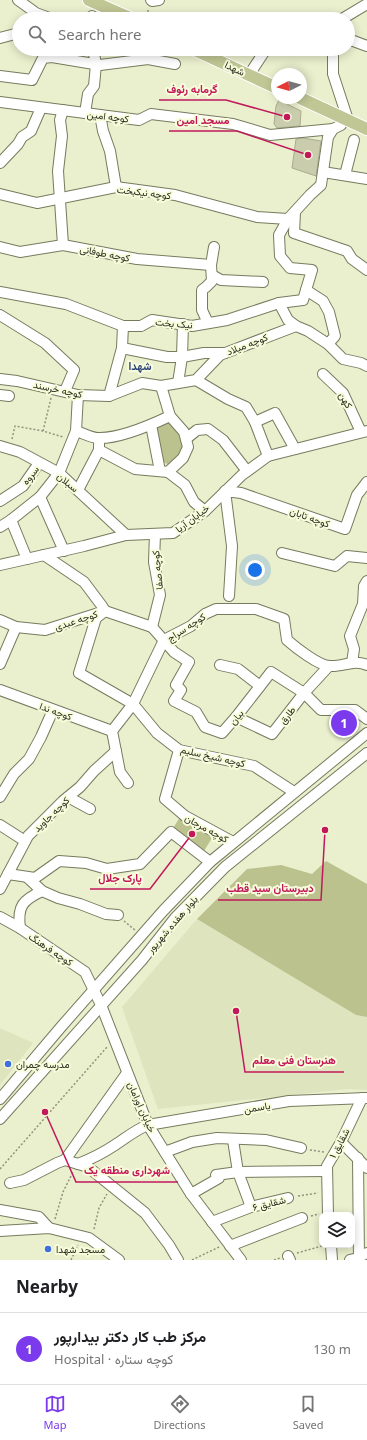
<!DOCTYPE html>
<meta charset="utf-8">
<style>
body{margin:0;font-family:"Noto Sans",Vazirmatn,sans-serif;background:#f6f6f6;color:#202124}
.controls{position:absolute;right:12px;bottom:12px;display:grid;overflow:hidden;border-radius:8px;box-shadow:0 2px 10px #0003}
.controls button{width:36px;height:36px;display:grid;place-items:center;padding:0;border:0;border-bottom:1px solid #e0e0e0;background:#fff;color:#202124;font:20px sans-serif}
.compass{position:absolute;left:271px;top:68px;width:36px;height:36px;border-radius:50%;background:#fff;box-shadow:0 2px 10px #0003;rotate:265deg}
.you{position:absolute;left:255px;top:570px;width:14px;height:14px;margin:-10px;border:3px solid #fff;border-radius:50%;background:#1a73e8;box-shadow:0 0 0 6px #1a73e833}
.badge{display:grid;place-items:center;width:26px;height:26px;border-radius:50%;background:#7c3aed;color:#fff;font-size:13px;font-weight:700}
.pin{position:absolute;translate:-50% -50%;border:2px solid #fff;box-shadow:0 1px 4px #0006}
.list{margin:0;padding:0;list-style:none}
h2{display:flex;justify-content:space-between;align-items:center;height:52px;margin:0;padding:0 16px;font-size:17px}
h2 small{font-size:13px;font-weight:400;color:#757577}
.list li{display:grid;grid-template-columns:26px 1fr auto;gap:12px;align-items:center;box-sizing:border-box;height:72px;padding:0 16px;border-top:1px solid #e0e0e0}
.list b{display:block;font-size:15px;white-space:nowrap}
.list p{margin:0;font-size:13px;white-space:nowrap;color:#757577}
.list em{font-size:13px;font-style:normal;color:#757577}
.icon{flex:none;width:22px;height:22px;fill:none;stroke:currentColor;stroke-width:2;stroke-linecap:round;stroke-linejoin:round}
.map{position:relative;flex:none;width:367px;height:1260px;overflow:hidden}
.search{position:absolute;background:#fff;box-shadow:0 2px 10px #0003;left:12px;right:12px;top:12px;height:44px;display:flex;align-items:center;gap:10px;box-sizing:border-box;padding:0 14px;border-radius:22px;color:#757577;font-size:15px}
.sheet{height:124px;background:#fff}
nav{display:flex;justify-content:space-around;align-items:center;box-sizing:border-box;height:56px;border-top:1px solid #e0e0e0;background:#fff;font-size:11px;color:#757577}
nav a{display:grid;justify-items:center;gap:2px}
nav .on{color:#7c3aed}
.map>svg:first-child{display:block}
</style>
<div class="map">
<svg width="367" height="1260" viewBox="0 0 367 1260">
<rect width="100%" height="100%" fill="#eaefce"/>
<g fill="#dee4bd">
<path d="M197,919L356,1015L367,1017V1090L348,1089L158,1109L122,1007Z"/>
<path d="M0,1028L33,1043L0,1085Z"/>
</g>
<g fill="#bbc28e">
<path d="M169,420L183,440L184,449L178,462L169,465L160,460L154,424Z"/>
<path d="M180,817L212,838L204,851L172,830Z"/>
<path d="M326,861L367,884V1017L356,1015L197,919L247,869L281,865L312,874Z"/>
</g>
<g fill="#c9cdad" stroke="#a9ad8e">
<path d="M279,100L301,111L300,126L277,128L274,124L276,106Z"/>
<path d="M303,138L321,141L316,176L292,168L296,139Z"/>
</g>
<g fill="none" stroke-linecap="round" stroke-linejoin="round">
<defs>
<g id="minor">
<path d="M18,0L36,13L52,19"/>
<path d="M151,0L152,1L159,0"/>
<path d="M92,19V16"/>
<path d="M342,19L367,4"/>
<path d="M0,38L19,33"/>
<path d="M348,39L367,46"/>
<path d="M333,49V74L348,120"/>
<path d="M249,75L266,49"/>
<path d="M0,76L32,80L43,58L52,57L100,65L148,59L175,64"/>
<path d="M0,102L139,120L151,114L233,124L270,135L333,129"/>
<path d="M63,110L60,120L62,136L58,171L63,245"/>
<path d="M85,113L88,94L94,86L96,64L93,49"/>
<path d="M100,115L103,131L110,151L116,187"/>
<path d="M0,163L18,144L22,137L31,131L41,108"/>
<path d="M323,172L367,179"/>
<path d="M345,175L354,140"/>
<path d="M0,194L37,203L116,187L175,195L257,217L288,219"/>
<path d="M295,212L294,233L347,251L352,259L367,270"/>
<path d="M0,247L20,252L63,245L137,259L211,265"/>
<path d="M212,275L221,280L263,282"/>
<path d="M306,290L323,301L329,312L335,336L328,344"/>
<path d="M0,292L66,304L123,326H141L152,320L192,326L227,320L279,303L303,300L312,270L290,268L280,256L279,235L288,219L310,195L321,185L328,137L333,129L341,125"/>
<path d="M279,303L288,320L296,326L308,331L328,344L343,359L361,363L367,366"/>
<path d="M0,315L45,343L74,370L65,391"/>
<path d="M208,323L202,310V290L206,287L212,281L211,265L214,247"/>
<path d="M122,348L167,357H182L204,353H225"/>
<path d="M323,374L343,393L361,432"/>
<path d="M0,379L17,381L78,395L109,396L142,383L161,386L196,380L220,355L296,326"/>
<path d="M196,380L228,399L246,407L255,422L268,456"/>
<path d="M178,383L182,357L183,324"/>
<path d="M161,386L170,416L184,432L188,447L183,458L168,472"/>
<path d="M0,395L9,396"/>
<path d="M109,396L122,348L123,326"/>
<path d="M255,422L275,413L295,449"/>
<path d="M151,425L160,471"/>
<path d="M76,431C83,433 93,439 100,438C121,438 151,425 170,416"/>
<path d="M186,439L197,430L208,429L223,440L247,471"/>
<path d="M0,446L20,452L59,473L126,535"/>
<path d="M99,450L135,469L168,472L185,485L194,502L205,511"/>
<path d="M78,490L99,450V443"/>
<path d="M40,497L64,551"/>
<path d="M0,501L23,486L39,463"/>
<path d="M11,520L27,559"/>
<path d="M0,527L11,520L40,497L59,473L76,431L78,395"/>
<path d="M155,534L154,562L160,595L152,627L174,652L189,662L176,685L181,690L174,701L196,712L205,727L222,733L236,717L271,672L304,693L321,710H355L367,719"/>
<path d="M282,553L335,566L347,556L367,558"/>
<path d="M44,555L84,582L102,606L105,611L96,618L79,673L133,704L157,733L179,750L254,766L294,792"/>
<path d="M0,565L84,546L126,535L173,533L205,511L242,475L268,456L367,431"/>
<path d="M229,596L232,546L225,491L241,493L345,529L357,495L367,482"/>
<path d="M0,620L16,627L45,630L105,611L152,627"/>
<path d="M352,663L354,649L350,636L363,604L364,586L367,581"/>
<path d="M0,664L16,627"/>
<path d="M220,665L238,669L260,686"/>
<path d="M0,690L112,731"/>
<path d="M236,717L272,734L304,693L328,667"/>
<path d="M179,750L165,799L185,816L233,842"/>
<path d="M128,783L120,772L112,731L133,704L164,640L191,626L205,614L216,609H256L284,619L287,640C295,647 319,666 330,666C343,667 354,659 367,665"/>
<path d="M0,797L14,774L29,759L41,737L53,710"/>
<path d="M68,797L90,809"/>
<path d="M0,825L25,841"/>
<path d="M8,874L35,878L59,861L86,863L107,869L140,864L171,832L210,862"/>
<path d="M27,877L42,891L58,898L80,904L106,914L118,915"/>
<path d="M0,889L28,836L63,801L80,787L94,771L116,751"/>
<path d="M0,917L20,928L85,972L101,1005L148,1125L191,1194L241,1260"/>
<path d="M20,928C17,906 23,900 42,891"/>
<path d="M0,1099L61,1027L163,911L210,862L367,733"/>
<path d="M0,1119L142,960L175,918L225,867L367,753"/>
<path d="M233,1140L238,1172L251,1207"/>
<path d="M341,1142L367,1168"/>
<path d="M165,1152L192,1142L217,1138L266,1140L301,1148"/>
<path d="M358,1158L359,1260"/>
<path d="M65,1160L88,1167L145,1213L169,1245L178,1260"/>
<path d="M65,1160L127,1073"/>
<path d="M78,1164C91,1159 103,1153 115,1145C126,1138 135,1130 148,1125L289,1101L367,1098"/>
<path d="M10,1183L24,1180L57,1163L65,1160"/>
<path d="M191,1194L219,1178L216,1175L238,1172L327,1171"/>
<path d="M0,1210L39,1217L49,1228"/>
<path d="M328,1215L327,1166L341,1142L362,1098"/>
<path d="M212,1222L251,1207L288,1198"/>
<path d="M0,1231L49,1228L89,1238L119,1260"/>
<path d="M331,1245L332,1260"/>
<path d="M230,1246L302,1218"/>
<path d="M288,1256L290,1260"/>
<path d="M350,1260L355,1259L367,1253"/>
</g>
<g id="major">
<path d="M89,0L132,19"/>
<path d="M193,49L277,88"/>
<path d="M300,98L367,129"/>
</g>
</defs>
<use href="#minor" stroke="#777b5e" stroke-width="12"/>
<use href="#major" stroke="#fff" stroke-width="14"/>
<g stroke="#90937c" stroke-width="1.5" stroke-dasharray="2 2" stroke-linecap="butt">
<path d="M144,19L149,9"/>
<path d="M43,431L51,398"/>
<path d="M12,439L15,426L43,431L63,437"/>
<path d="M124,921L135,930"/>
<path d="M310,1150L324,1152"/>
<path d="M0,1169L107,1047"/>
<path d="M298,1196L318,1193"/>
<path d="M311,1216L319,1214"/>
<path d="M55,1219L63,1192L73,1172"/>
<path d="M94,1229L99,1208L107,1194"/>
<path d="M297,1253L322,1246"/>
<path d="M71,1260L78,1245"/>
<path d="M192,1260L219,1247"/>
<path d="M274,1260L280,1258"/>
</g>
<use href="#minor" stroke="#fff" stroke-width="10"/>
<use href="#major" stroke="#c1c695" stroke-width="12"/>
</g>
<g fill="#3f6edf" stroke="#f7fcdb" stroke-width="1.5">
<circle cx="8" cy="1064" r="4"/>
<circle cx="48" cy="1249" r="4"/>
</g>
<g text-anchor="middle" stroke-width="4" stroke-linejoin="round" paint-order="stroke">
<g font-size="10" fill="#2a2c1f" stroke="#f7fcdb">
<text transform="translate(235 68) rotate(25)" y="4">شهدا</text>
<text transform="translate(108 116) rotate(7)" y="4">کوچه امین</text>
<text transform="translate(144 192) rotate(7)" y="4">کوچه نیکبخت</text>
<text transform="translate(105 253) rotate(11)" y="4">کوچه طوفانی</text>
<text transform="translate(174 323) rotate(5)" y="4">نیک بخت</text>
<text transform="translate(247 344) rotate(-21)" y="4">کوچه میلاد</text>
<text transform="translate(58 389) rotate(12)" y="4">کوچه خرسند</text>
<text transform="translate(346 400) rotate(61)" y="4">کهن</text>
<text transform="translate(30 475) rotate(-52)" y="4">سروه</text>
<text transform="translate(68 482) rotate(40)" y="4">سبلان</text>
<text transform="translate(310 517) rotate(20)" y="4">کوچه تابان</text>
<text transform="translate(192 518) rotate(-37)" y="4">خیابان آریا</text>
<text transform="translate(157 570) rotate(-96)" y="4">کوچه صفا</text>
<text transform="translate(76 620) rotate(-18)" y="4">کوچه عبدی</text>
<text transform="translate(186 627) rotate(-33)" y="4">کوچه سراج</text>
<text transform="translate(56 711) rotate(20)" y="4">کوچه ندا</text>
<text transform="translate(287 715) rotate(-52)" y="4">طارق</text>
<text transform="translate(236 717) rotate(-50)" y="4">بیان</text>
<text transform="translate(213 756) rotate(13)" y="4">کوچه شیخ سلیم</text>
<text transform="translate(51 814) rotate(-44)" y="4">کوچه جاوید</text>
<text transform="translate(207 828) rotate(29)" y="4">کوچه مرجان</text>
<text transform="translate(172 924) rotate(-49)" y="4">بلوار هفده شهریور</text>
<text transform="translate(51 949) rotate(34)" y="4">کوچه فرهنگ</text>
<text transform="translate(142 1107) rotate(66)" y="4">خیابان اورامان</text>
<text transform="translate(257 1107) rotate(-10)" y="4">یاسمن</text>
<text transform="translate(339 1143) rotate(-62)" y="4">شقایق ۱</text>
<text transform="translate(269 1203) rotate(-14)" y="4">شقایق ۶</text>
</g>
<g font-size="10" fill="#2a2c1f" stroke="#f7fcdb" text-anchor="start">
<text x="16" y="1068">مدرسه چمران</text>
<text x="56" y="1253">مسجد شهدا</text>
</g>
<g font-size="11" font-weight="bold" fill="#29427a" stroke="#f7fcdb">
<text x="140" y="370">شهدا</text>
</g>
</g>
<path fill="none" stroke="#c2185b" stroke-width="1.5" d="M287 117L226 100H159M308 155L237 131H169M192 834L150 889H90M325 830L321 900H218M236 1011L245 1072H344M45 1112L76 1182H178"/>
<g fill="#c2185b" stroke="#f7fcdb" stroke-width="1.5">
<circle cx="287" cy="117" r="4"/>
<circle cx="308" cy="155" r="4"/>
<circle cx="192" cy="834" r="4"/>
<circle cx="325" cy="830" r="4"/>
<circle cx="236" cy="1011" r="4"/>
<circle cx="45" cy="1112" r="4"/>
</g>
<g font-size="11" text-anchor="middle" font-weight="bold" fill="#c2185b" stroke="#f7fcdb" stroke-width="4" stroke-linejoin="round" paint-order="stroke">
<text x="192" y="93">گرمابه رئوف</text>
<text x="203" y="124">مسجد امین</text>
<text x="120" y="882">پارک جلال</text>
<text x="270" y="892">دبیرستان سید قطب</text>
<text x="294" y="1064">هنرستان فنی معلم</text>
<text x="127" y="1174">شهرداری منطقه یک</text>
</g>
</svg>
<div class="controls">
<button><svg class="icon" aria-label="layers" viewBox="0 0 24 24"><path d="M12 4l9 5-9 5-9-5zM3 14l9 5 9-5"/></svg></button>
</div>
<svg class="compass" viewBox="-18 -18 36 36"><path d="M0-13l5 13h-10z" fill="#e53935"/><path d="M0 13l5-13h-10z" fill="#757577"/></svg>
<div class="you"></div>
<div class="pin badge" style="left:344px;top:723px">1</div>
<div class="search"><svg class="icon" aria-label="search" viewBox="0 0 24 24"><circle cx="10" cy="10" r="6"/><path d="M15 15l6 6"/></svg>Search here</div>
</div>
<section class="sheet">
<h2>Nearby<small></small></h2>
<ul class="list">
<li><span class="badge">1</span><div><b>مرکز طب کار دکتر بیدارپور</b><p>Hospital · کوچه ستاره</p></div><em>130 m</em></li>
</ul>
</section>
<nav>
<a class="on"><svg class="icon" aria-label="map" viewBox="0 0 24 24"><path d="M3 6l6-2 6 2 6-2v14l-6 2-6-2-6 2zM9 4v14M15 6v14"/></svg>Map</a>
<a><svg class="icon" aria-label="directions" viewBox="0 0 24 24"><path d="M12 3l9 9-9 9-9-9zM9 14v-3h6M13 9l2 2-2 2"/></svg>Directions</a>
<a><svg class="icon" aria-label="saved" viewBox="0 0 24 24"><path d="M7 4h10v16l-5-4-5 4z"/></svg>Saved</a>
</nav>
